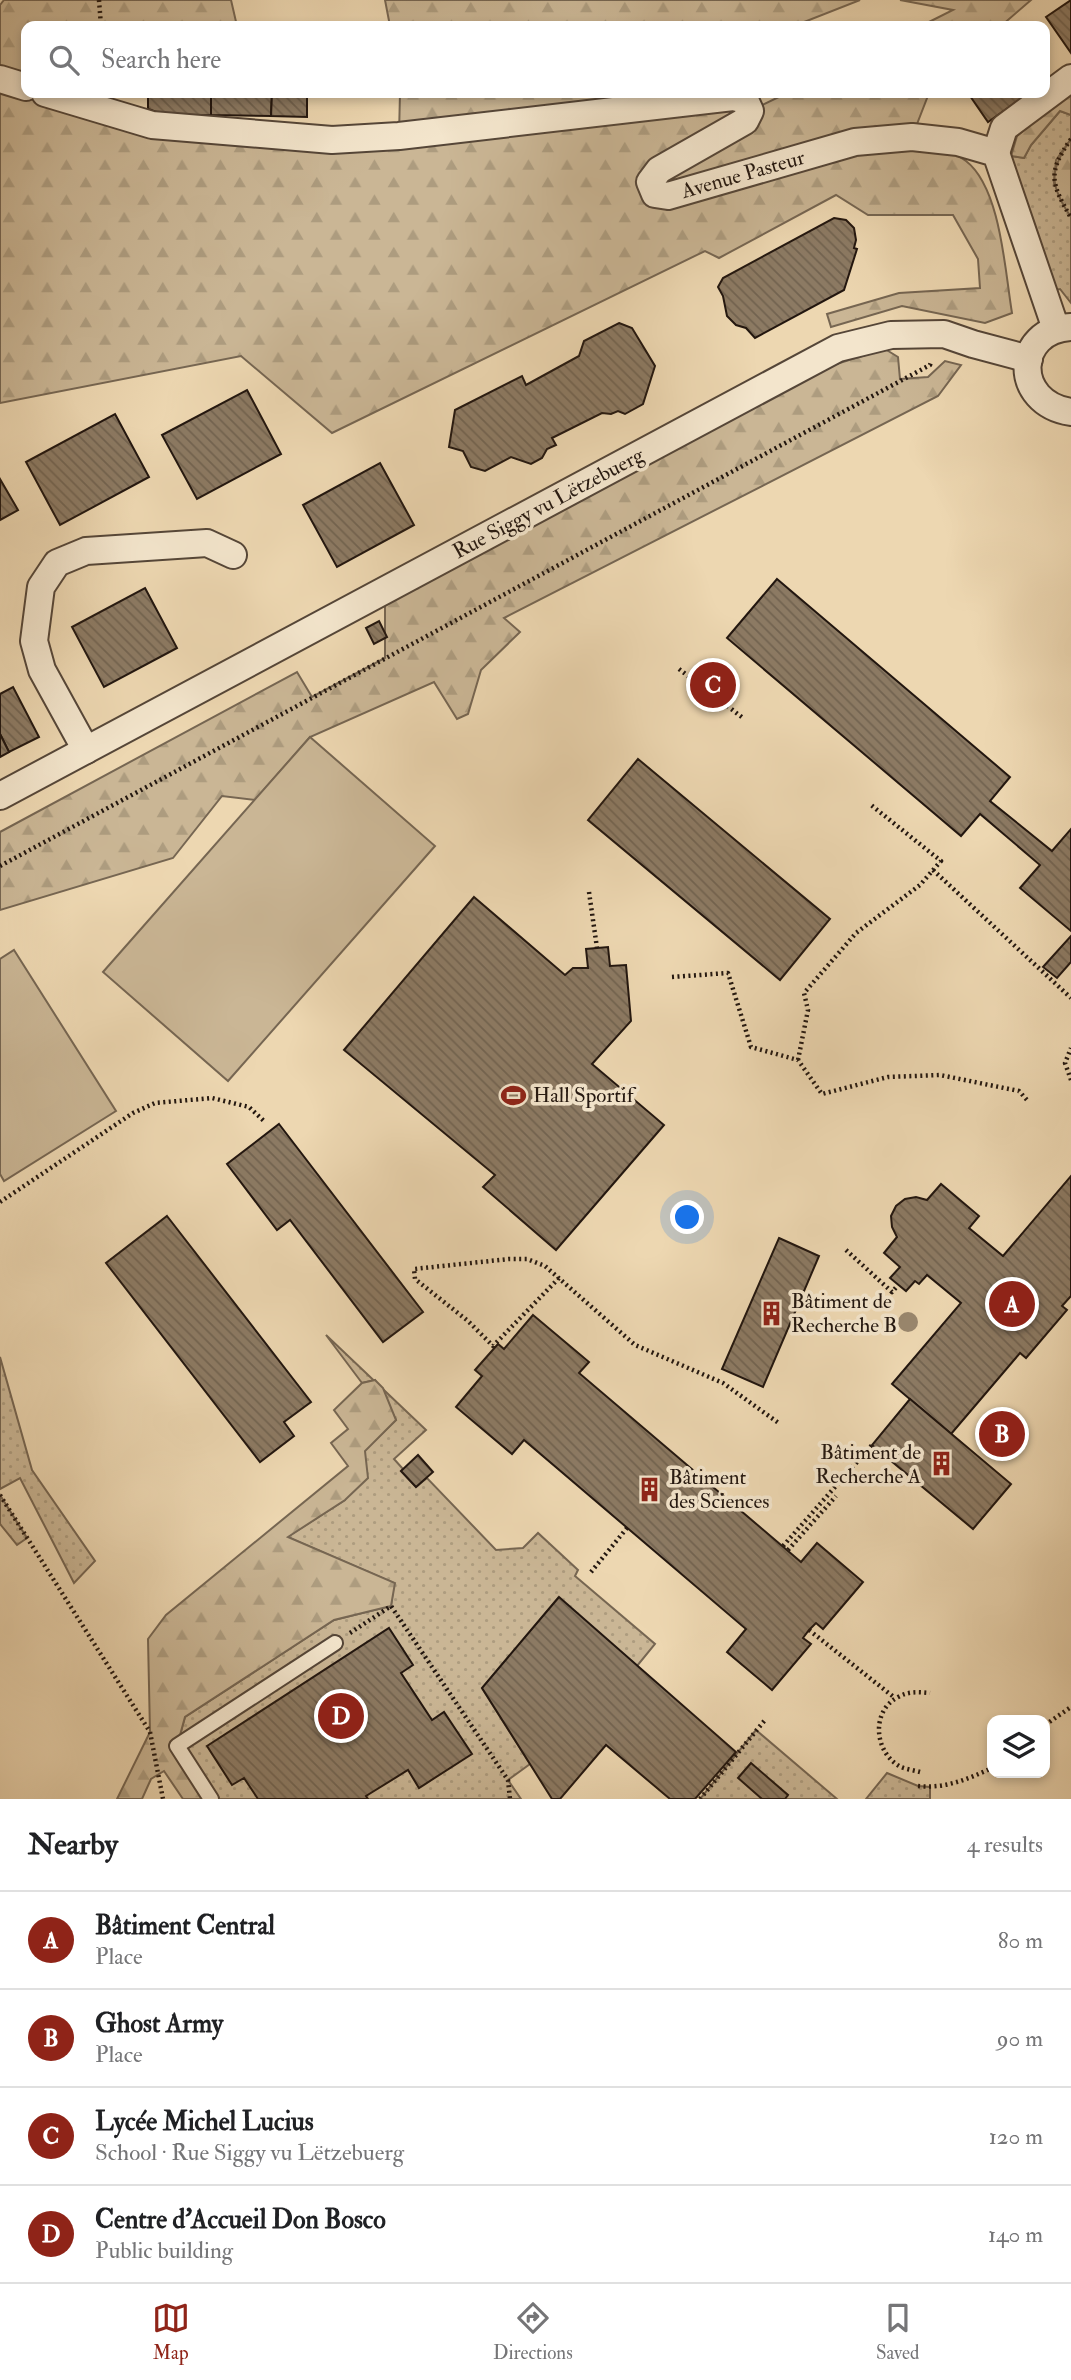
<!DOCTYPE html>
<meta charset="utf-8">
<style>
body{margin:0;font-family:"IM FELL Double Pica",serif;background:#f2f2f2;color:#202124}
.controls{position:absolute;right:21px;bottom:21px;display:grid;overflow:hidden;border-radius:14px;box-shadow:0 4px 10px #0003}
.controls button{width:63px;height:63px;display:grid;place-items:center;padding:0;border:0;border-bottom:2px solid #e0e0e0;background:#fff;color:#202124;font:35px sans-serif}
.you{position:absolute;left:688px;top:1218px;width:24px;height:24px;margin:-18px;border:5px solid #fff;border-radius:50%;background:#1a73e8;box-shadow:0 0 0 10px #1a73e833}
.badge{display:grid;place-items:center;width:46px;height:46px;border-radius:50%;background:#8f2418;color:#fff;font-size:23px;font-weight:700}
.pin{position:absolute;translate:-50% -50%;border:4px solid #fff;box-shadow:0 2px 7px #0006}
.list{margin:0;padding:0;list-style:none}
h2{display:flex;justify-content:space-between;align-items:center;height:91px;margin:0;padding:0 28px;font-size:30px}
h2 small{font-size:23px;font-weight:400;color:#757577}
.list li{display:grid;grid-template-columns:46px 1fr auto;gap:21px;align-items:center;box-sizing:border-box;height:98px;padding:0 28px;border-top:2px solid #e0e0e0}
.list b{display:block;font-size:26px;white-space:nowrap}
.list p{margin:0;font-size:23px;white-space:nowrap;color:#757577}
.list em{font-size:23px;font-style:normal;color:#757577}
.icon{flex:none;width:38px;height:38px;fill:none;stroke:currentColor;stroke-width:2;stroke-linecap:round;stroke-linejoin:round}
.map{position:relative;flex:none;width:1071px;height:1799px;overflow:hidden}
.search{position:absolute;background:#fff;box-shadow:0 4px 10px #0003;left:21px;right:21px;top:21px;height:77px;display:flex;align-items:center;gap:18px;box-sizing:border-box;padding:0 24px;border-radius:14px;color:#757577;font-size:26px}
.sheet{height:483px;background:#fff}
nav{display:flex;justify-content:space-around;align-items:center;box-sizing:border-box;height:98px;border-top:2px solid #e0e0e0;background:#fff;font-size:19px;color:#757577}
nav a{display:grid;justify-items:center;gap:4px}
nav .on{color:#8f2418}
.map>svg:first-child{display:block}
</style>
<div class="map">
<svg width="1071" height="1799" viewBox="0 0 1071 1799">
<defs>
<pattern id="grass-dots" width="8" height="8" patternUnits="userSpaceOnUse" patternTransform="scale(1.75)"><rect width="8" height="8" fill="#cab695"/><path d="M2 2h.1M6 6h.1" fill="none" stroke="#ad9c7f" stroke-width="1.8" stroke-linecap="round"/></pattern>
<pattern id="forest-firs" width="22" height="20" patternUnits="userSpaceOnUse" patternTransform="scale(1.75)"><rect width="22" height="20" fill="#cab695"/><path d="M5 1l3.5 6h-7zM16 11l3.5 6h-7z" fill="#ad9c7f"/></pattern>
<pattern id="building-back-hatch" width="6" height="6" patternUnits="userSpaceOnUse" patternTransform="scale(1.75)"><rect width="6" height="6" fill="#8c7a63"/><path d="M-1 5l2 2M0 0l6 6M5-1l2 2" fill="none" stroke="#726350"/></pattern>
</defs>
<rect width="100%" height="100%" fill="#edd7b1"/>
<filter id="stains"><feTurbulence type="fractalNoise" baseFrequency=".00286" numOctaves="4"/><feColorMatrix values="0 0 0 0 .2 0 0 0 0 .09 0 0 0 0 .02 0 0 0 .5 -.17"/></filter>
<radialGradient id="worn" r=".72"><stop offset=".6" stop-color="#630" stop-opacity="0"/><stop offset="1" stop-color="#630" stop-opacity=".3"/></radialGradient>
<g fill="url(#grass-dots)" stroke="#766652" stroke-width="2">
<path d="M1060,111L1071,115V139L1056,160L1054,183L1071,217V303L1060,289L1055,290L1011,156L1024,158L1031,145Z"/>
<path d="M326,1335L426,1430L394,1459L403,1469L401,1471L416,1487L427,1478L496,1550L523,1548L538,1533L578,1570L575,1576L655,1644L637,1666L558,1598L482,1688L530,1764L508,1780L521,1799H210L177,1746L185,1717L334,1620L391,1606L394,1583L287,1537L345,1500L364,1451L396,1420L375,1380L362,1383Z"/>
<path d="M0,1357L32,1470L95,1561L74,1583L20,1478L0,1489Z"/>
<path d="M0,1495L27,1538L17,1545L0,1524Z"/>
<path d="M756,1730L837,1799H700Z"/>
<path d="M887,1773L918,1786L930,1787V1799H866Z"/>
</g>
<g fill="url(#forest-firs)" stroke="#766652" stroke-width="2">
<path d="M4,0H231L237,26H26V93H102L100,111L399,136L400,93H695L750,111L787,93H929L912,137C929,144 952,150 966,161C1001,188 1005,272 1012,313L985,323L902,306L831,327L827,314L899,293L980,288L978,259L953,215H868L836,195L719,258L705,251L332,433L241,356L0,403V5Z"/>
<path d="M385,0H860L794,26H390Z"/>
<path d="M900,0H1031L1001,26H921L953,10Z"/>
<path d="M1071,90V115L1060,111L1031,145L1024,158L1011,156L1017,136Z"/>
<path d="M1071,139V217C1049,185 1049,170 1071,139Z"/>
<path d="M885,349L898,357L900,379L928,377L945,361L961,365L938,396L504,618L520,632L481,670L468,714L457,719L434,682L310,737L255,800L222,796L173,858L0,910V832L297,672L312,697L385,658V603L833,365Z"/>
<path d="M375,1380L383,1388L396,1420L365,1451L368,1478L345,1500L288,1537L395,1583L391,1606L334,1620L185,1717L177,1746L210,1799H183L164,1771L151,1779L142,1799H117L150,1732L148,1639L166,1615L348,1466L331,1443L348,1429L334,1410L362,1383Z"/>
</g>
<g fill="#cab695" stroke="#766652" stroke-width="2">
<path d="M310,737L435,846L228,1081L103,972Z"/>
<path d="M14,950L116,1111L4,1181L0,1174V959Z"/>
</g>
<g fill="url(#building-back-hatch)" stroke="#22160f" stroke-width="2">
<path d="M1071,0V53L1046,17Z"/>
<path d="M148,93H211V115L168,116L148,109Z"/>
<path d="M211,93H272L271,116L211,115Z"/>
<path d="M272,93H307V117L271,116Z"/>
<path d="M968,93H1016L1021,99L988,122Z"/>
<path d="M834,218L846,220L854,228L856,240L854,248L857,249L844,290L755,338L746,328L736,325L727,316L723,296L718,287L723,278Z"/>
<path d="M619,323L632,328L655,366L643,404L625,414L618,411L611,414L602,413L552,438L556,445L547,449L542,458L531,464L511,457L485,471L471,467L463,451L449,447L455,410L522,376L526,385L579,356L584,341Z"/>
<path d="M247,390L281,454L197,499L162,435Z"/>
<path d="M115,414L149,477L60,525L26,462Z"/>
<path d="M380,463L414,525L337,567L303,505Z"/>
<path d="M0,479L18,510L0,520Z"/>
<path d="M777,579L1010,777L990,801L1052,851L1071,829V931L1020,888L1040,865L980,814L961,836L727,638Z"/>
<path d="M145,588L177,648L104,687L72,627Z"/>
<path d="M379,621L387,637L374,644L366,628Z"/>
<path d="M13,687L39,737L9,752L0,734V694Z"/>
<path d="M0,734L9,752L0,757Z"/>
<path d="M638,759L830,919L780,980L588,820Z"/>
<path d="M474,897L565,975L573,968H588L586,949L608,947L610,966L626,965L631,1021L592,1064L664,1125L556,1250L483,1187L495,1175L344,1050Z"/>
<path d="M1071,936V962L1057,978L1043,967Z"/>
<path d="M279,1124L423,1312L383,1342L290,1220L277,1230L227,1164Z"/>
<path d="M1071,1176V1296L1062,1306L1067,1310L1026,1358L1020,1353L951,1434L892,1384L961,1303L927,1275L919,1284L915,1281L906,1291L890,1278L900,1267L884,1253L897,1237L892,1227L891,1216L896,1206L905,1199L916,1197L927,1200L941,1184L979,1216L969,1228L1003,1256Z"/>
<path d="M167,1216L311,1402L284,1422L294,1436L260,1462L106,1263Z"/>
<path d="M779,1238L819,1256L763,1387L722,1369Z"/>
<path d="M533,1315L589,1362L579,1373L801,1562L817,1543L863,1582L823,1629L816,1623L809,1630L803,1638L811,1644L772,1690L727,1652L746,1629L524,1440L512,1454L456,1407L482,1376L475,1370L498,1344L504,1349Z"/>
<path d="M910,1399L1011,1484L973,1529L872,1445Z"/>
<path d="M418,1455L433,1472L416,1487L401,1471Z"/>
<path d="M559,1597L736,1752L695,1799H670L606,1745L560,1799H552L482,1688Z"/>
<path d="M389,1628L413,1665L401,1673L432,1720L444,1712L472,1754L419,1788L408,1770L366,1796L368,1799H258L244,1778L232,1785L207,1746Z"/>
<path d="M751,1763L788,1795L785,1799H762L738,1778Z"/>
</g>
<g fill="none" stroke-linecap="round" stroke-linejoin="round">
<defs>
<path id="lane" d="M211,1799L177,1746L335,1643"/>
<g id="street">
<path d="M0,79L26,87"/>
<path d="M45,93L152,125L332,140L399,136L733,97L745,100L750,111L745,121L659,170L650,182L655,194L668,196L855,142L912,137L958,142L996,153L1056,329"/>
<path d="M996,153L1004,128L1071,78"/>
<path d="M1071,327C1014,330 1012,403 1071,412"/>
<path d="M86,750L42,670L34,641L41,587L57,563L86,551L207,543L233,555"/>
<path d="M0,796L838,348L891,335L944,334L973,344L1029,359"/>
</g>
</defs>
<use href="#lane" stroke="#554638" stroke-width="18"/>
<use href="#street" stroke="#554638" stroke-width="30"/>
<g stroke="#22160f" stroke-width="4.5" stroke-dasharray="2 3.5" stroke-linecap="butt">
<path d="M99,0L101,26"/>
<path d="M1071,139C1047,173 1051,183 1071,218"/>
<path d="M679,669L743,718"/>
<path d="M0,866L930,365L931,362"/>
<path d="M933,870L1071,998"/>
<path d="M589,892L597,948"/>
<path d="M672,977L728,973L751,1047L798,1060L822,1094L888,1077L940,1075L1019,1091L1027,1100"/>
<path d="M798,1060L808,1010L804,993L856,933L920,885L941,861L871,805"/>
<path d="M1071,1080L1065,1063L1071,1048"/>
<path d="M0,1202L133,1113L155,1103L212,1098L249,1107L265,1122"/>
<path d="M846,1250L892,1292L898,1285"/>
<path d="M559,1278L493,1346L468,1321L415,1279L414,1269L509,1259H527L545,1266L635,1345L723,1383L780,1424"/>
<path d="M0,1495L150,1732L163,1799"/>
<path d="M783,1546L872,1445"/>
<path d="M788,1550L836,1496"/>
<path d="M591,1572L627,1528"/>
<path d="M809,1630L895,1698"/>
<path d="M350,1633L391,1606L508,1780L510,1799"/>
<path d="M1045,1725L1071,1707"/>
<path d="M920,1772C913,1770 904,1769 899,1766C874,1751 871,1711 898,1697C909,1691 918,1692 930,1693"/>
<path d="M918,1786C945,1789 968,1779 992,1768"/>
<path d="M700,1799L765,1720"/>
</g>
<use href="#lane" stroke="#f3e5cc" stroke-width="14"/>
<use href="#street" stroke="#f3e5cc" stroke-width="26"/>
</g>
<circle fill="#99876e" cx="908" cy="1322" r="10"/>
<defs>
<symbol id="stadium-bare" viewBox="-9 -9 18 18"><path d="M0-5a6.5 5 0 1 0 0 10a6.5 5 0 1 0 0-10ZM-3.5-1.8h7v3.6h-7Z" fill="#8f2418" stroke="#f3e5cc" stroke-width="2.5" paint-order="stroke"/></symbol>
<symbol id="building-bare" viewBox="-9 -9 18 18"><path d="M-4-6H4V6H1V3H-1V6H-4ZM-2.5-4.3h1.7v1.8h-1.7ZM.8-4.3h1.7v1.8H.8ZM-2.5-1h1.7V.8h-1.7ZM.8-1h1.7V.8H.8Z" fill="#8f2418" stroke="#f3e5cc" stroke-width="2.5" paint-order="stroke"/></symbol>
</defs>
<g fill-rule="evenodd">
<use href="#stadium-bare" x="496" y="1078" width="35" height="35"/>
<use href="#building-bare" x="754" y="1296" width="35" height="35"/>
<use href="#building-bare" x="924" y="1446" width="35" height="35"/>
<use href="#building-bare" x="632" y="1472" width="35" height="35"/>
</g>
<g text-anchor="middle" stroke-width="7" stroke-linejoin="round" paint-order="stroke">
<g font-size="21" fill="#22160f" stroke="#f3e5cc">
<text transform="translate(743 174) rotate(-16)" y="7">Avenue Pasteur</text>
<text transform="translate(548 503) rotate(-28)" y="7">Rue Siggy vu Lëtzebuerg</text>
</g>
<g font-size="21" fill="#22160f" stroke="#f3e5cc" text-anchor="start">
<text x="533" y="1102">Hall Sportif</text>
<text x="791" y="1308">Bâtiment de<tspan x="791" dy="24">Recherche B</tspan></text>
<text x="921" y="1459" text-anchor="end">Bâtiment de<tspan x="921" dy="24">Recherche A</tspan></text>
<text x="669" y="1484">Bâtiment<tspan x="669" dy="24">des Sciences</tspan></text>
</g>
</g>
<rect width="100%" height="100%" filter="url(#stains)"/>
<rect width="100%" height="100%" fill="url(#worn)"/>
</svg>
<div class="controls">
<button><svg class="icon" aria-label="layers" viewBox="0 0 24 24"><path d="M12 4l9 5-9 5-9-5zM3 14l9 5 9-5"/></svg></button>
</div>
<div class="you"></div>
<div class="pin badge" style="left:1012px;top:1304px">A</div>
<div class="pin badge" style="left:1002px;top:1434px">B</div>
<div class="pin badge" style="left:713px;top:685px">C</div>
<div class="pin badge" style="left:341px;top:1716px">D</div>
<div class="search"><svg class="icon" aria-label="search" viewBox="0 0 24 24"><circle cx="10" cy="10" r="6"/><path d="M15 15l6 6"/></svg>Search here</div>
</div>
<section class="sheet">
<h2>Nearby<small>4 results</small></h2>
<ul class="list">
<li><span class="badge">A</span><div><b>Bâtiment Central</b><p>Place</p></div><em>80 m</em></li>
<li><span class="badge">B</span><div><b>Ghost Army</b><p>Place</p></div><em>90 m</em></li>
<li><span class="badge">C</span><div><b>Lycée Michel Lucius</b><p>School · Rue Siggy vu Lëtzebuerg</p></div><em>120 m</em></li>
<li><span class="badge">D</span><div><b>Centre d'Accueil Don Bosco</b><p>Public building</p></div><em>140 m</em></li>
</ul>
</section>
<nav>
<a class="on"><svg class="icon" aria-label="map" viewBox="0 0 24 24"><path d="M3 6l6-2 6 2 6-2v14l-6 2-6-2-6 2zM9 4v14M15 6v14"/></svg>Map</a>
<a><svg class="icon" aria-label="directions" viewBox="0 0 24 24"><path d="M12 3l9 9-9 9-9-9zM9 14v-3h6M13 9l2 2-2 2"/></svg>Directions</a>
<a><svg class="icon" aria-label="saved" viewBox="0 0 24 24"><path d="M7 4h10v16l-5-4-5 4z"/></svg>Saved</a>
</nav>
